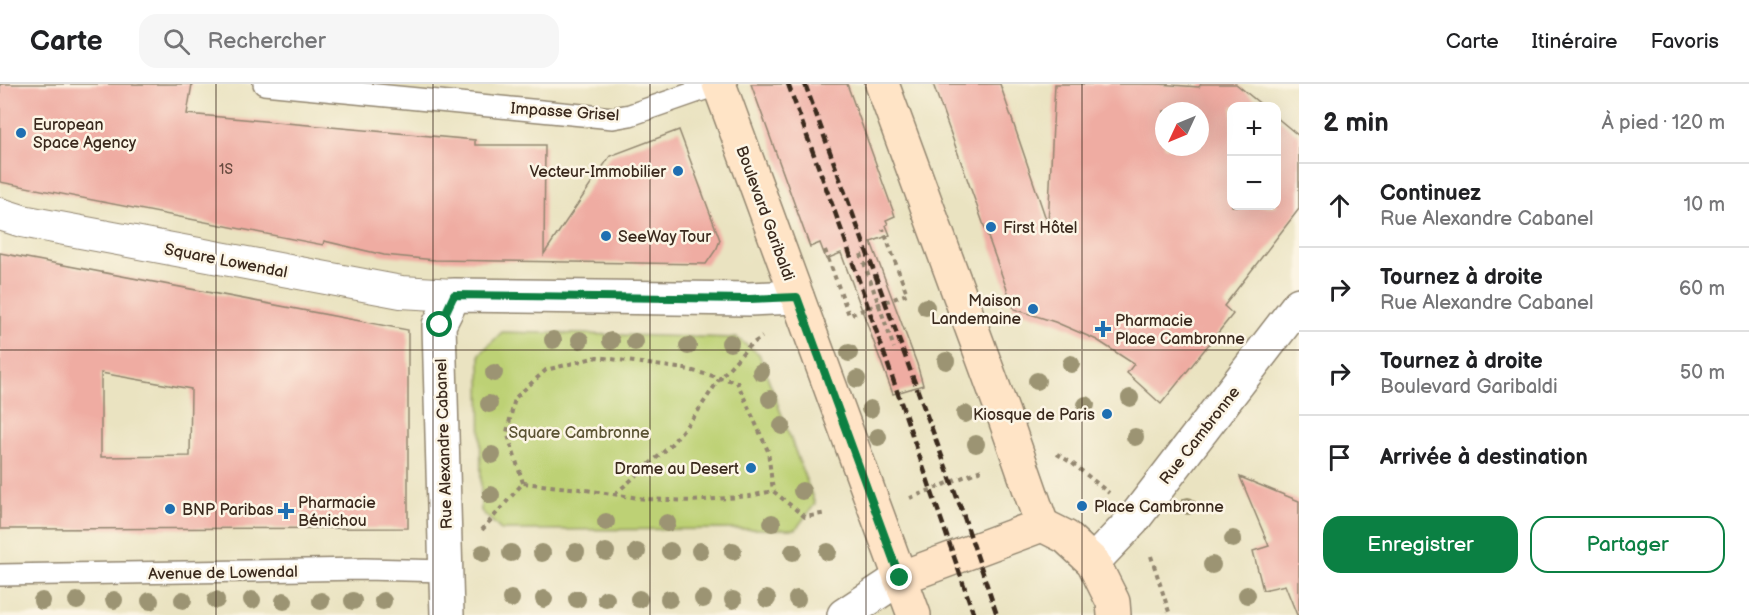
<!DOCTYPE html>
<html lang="fr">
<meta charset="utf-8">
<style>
body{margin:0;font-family:"Balsamiq Sans",sans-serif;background:#f6f6f6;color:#202124}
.controls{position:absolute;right:18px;top:18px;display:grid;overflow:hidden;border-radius:12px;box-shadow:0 6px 24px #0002}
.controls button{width:54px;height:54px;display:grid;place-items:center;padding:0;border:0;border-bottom:2px solid #e0e0e0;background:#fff;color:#202124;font:30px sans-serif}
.compass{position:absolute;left:1155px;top:18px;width:54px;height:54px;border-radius:50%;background:#fff;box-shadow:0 6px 24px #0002;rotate:226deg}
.stop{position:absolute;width:18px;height:18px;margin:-14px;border:4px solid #0b8043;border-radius:50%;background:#fff}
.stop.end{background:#0b8043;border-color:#fff;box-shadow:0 2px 6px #0008}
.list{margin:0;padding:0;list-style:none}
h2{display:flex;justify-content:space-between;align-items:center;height:78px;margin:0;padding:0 24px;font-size:26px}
h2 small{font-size:20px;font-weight:400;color:#757577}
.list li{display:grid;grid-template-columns:39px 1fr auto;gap:18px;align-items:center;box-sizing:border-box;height:84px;padding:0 24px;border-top:2px solid #e0e0e0}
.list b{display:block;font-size:22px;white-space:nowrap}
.list p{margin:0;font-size:20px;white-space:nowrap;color:#757577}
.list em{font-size:20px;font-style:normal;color:#757577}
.actions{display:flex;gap:12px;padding:18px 24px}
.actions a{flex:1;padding:14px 0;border:2px solid #0b8043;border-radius:18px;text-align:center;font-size:21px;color:#0b8043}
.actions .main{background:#0b8043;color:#fff}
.icon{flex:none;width:33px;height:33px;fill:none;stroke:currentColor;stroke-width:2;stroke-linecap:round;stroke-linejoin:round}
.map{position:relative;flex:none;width:1299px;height:531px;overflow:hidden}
header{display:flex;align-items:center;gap:36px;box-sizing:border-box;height:84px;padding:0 30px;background:#fff;border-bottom:2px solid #e0e0e0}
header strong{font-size:28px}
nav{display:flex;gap:33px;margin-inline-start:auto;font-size:21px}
.search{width:420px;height:54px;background:#f6f6f6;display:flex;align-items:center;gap:15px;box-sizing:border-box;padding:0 21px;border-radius:18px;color:#757577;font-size:22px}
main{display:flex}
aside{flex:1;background:#fff}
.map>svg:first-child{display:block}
</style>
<header>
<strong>Carte</strong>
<div class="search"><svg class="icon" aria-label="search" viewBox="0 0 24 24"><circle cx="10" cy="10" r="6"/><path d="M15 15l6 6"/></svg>Rechercher</div>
<nav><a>Carte</a><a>Itinéraire</a><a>Favoris</a></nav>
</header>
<main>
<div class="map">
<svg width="1299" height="531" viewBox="0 0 1299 531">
<rect width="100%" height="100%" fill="#fcf5e5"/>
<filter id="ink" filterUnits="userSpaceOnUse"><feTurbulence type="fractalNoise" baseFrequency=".0167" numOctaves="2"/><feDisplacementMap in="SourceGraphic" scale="12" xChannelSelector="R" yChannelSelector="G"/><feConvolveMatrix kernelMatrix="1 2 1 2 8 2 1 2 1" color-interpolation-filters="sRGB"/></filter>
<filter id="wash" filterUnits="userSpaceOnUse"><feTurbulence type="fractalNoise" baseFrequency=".008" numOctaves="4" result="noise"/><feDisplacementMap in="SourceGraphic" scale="24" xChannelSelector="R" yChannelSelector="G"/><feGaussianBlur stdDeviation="1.35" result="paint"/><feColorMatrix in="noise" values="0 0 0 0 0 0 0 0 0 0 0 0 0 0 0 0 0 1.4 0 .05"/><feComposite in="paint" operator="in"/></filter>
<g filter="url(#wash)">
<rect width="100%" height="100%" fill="#eae3c1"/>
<path fill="#bdd174" stroke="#7c7e49" stroke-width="1.5" d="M502,248L737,254L759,270L815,420L796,445L501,446L481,427L480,270Z"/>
<g id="blocks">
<g fill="#efaca2" fill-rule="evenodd">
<path d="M0,0H192L187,30L475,56V61H545L544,170L610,72L679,46L720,156L717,164L706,180L435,176L384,171L324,157L323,161L0,98Z"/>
<path d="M751,0H847L895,132L886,136L888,140L886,141L890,151L871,158L917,280L923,301L893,310L841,169L826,175L820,159L810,163Z"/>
<path d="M933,0H1000L1048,141L1055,0H1158L1199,3L1201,0H1236L1263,22H1232V122H1276V33L1299,52V125L1224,222L1233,230L1161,320L1127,289L1134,280L1097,256L1055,238L1014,225ZM1164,27H1200V63H1164Z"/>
<path d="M0,169L408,246V444L0,445ZM101,289L191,305L190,372L101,373Z"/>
<path d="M1240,393L1299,417V531H1297L1285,501L1263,506L1253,467L1269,462Z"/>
</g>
</g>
</g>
<g filter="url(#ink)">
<use href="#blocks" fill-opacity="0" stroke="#928670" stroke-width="1.5"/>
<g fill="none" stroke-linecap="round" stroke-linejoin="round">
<defs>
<g id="service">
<path d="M264,0L613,34L630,31L719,0"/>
<path d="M0,491L364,485L446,487"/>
</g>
<path id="pedestrian" d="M0,130L22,137L401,208L454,211"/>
<path id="minor" d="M447,531L439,241L454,211L750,215L797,213"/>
<g id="tertiary">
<path d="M1093,478L1133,436L1299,220"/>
<path d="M844,531L900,494"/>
</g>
<g id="secondary">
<path d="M719,0L914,531"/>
<path d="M882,0L1003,329L1042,441"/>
<path d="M900,494L1042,441L1066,453L1093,478L1113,518L1114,531"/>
</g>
</defs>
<use href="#service" stroke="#928670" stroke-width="24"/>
<use href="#pedestrian" stroke="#928670" stroke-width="34"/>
<use href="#minor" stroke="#928670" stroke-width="36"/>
<use href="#tertiary" stroke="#928670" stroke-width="36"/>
<use href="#secondary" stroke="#928670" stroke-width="36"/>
<g stroke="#928670" stroke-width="4" stroke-dasharray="4.5 4.5" stroke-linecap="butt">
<path d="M825,166L849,231L907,210L883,145"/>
<path d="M861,170L894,264"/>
<path d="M1057,370L1072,379L1109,409"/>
<path d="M523,399L507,348L515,314L546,286L597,273L685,285L737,298L768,367L773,407"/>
<path d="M615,410L668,364L696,330L720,294L749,262L762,253"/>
<path d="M910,414L984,385"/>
<path d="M482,446L523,399L579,405L645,415L692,417L750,412L773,407L805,433L827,429"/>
<path d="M1151,472L1170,531"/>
</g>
<use href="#service" stroke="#fff" stroke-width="21"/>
<use href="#pedestrian" stroke="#fff" stroke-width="32"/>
<use href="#minor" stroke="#fff" stroke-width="33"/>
<use href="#tertiary" stroke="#fff" stroke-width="33"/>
<use href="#secondary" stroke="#ffe4c6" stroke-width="33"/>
<g stroke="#3b2a1e" stroke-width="4.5" stroke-dasharray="9 4.5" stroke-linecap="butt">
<path d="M788,0L844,153L974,531"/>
<path d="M805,0L962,427L997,531"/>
</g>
</g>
<g fill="#9c9473">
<circle cx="926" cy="223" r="9"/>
<circle cx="553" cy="256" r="9"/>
<circle cx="580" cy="256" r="9"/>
<circle cx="611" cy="257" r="9"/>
<circle cx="635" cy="258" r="9"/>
<circle cx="730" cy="259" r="9"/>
<circle cx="688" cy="262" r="9"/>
<circle cx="849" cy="269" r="9"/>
<circle cx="946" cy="277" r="9"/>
<circle cx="1071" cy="280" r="9"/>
<circle cx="761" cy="288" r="9"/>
<circle cx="494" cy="289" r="9"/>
<circle cx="857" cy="295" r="9"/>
<circle cx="1037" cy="297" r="9"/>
<circle cx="1130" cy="314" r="9"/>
<circle cx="770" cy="315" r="9"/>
<circle cx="489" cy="320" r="9"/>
<circle cx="1086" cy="321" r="9"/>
<circle cx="870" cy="325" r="9"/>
<circle cx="965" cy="330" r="9"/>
<circle cx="782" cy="342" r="9"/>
<circle cx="878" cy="353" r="9"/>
<circle cx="1135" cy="353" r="9"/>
<circle cx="976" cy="360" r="9"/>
<circle cx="492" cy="371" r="9"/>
<circle cx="802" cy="407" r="9"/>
<circle cx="491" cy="411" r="9"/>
<circle cx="1188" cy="422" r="9"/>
<circle cx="606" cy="438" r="9"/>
<circle cx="667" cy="439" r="9"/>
<circle cx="772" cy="439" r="9"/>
<circle cx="1233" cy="455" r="9"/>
<circle cx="670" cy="467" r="9"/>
<circle cx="700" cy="467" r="9"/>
<circle cx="733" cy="467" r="9"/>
<circle cx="576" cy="468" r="9"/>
<circle cx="606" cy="468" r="9"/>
<circle cx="637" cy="468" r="9"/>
<circle cx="793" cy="468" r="9"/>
<circle cx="828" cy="468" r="9"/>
<circle cx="483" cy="469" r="9"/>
<circle cx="511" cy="469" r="9"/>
<circle cx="542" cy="469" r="9"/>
<circle cx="1212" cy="481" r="9"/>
<circle cx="1247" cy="511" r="9"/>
<circle cx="511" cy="515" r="9"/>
<circle cx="544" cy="515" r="9"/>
<circle cx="577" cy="515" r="9"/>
<circle cx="606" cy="515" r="9"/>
<circle cx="639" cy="515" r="9"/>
<circle cx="669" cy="515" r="9"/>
<circle cx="703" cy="515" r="9"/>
<circle cx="767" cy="515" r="9"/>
<circle cx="797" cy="515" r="9"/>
<circle cx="114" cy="516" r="9"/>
<circle cx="183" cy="516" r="9"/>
<circle cx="216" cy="516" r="9"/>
<circle cx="252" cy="516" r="9"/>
<circle cx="733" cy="516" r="9"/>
<circle cx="42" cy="517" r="9"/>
<circle cx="77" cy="517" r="9"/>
<circle cx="150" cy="517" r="9"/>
<circle cx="284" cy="517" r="9"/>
<circle cx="321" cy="517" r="9"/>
<circle cx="353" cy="517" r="9"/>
<circle cx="383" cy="517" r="9"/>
</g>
</g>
<g fill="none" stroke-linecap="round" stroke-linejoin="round" filter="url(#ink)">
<path stroke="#0b8043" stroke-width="8" d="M440,241L454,211L750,215L797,213L900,494"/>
</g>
<path fill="none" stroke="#3b2a1e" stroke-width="1.5" stroke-opacity="0.55" d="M216,0V531M433,0V531M650,0V531M866,0V531M1082,0V531M0,266H1299"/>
<g fill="#1f6fb2" stroke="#fcf5e5" stroke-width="2">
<circle cx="21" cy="49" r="6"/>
<circle cx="678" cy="87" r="6"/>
<circle cx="991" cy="143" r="6"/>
<circle cx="606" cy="152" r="6"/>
<circle cx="1033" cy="225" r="6"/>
<path d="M1100 236h6v6h6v6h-6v6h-6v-6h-6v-6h6z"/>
<circle cx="1107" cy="330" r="6"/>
<circle cx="751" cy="384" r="6"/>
<circle cx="1082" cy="422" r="6"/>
<circle cx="170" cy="425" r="6"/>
<path d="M283 418h6v6h6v6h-6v6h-6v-6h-6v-6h6z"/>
</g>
<g text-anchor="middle" stroke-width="5" stroke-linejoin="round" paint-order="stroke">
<g font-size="14" fill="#684a3f">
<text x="226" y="90">1S</text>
</g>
<g font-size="16" fill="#3b2a1e" stroke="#fcf5e5">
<text transform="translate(565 27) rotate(4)" y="6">Impasse Grisel</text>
<text transform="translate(766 129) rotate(70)" y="6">Boulevard Garibaldi</text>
<text transform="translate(226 176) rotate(11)" y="6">Square Lowendal</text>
<text transform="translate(1199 351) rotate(-52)" y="6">Rue Cambronne</text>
<text transform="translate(443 360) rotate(-92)" y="6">Rue Alexandre Cabanel</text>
<text transform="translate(223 488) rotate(-1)" y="6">Avenue de Lowendal</text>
</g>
<g font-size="16" fill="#3b2a1e" stroke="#fcf5e5" text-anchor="start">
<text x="33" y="46">European<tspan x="33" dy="18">Space Agency</tspan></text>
<text x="666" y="93" text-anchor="end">Vecteur-Immobilier</text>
<text x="1003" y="149">First Hôtel</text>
<text x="618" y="158">SeeWay Tour</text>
<text x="1021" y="222" text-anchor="end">Maison<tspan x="1021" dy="18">Landemaine</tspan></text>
<text x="1115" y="242">Pharmacie<tspan x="1115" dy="18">Place Cambronne</tspan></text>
<text x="1095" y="336" text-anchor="end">Kiosque de Paris</text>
<text x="739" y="390" text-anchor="end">Drame au Desert</text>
<text x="298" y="424">Pharmacie<tspan x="298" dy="18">Bénichou</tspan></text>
<text x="1094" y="428">Place Cambronne</text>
<text x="182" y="431">BNP Paribas</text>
</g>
<g font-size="16" fill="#5c5434" stroke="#fcf5e5">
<text x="579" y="354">Square Cambronne</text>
</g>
</g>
</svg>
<div class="controls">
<button>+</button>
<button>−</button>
</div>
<svg class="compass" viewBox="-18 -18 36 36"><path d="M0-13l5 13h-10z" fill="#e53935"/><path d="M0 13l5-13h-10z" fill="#757577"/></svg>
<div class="stop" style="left:440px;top:241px"></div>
<div class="stop end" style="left:900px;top:494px"></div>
</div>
<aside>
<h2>2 min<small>À pied · 120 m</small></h2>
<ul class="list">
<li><svg class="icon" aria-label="ahead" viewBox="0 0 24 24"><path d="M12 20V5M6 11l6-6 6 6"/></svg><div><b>Continuez</b><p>Rue Alexandre Cabanel</p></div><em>10 m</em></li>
<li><svg class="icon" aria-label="right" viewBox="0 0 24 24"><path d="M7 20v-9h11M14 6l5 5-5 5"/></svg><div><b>Tournez à droite</b><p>Rue Alexandre Cabanel</p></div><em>60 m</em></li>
<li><svg class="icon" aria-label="right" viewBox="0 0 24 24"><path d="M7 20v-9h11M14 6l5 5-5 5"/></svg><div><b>Tournez à droite</b><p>Boulevard Garibaldi</p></div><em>50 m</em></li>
<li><svg class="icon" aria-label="arrive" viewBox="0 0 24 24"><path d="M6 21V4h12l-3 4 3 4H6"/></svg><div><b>Arrivée à destination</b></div></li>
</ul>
<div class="actions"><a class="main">Enregistrer</a><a>Partager</a></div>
</aside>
</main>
